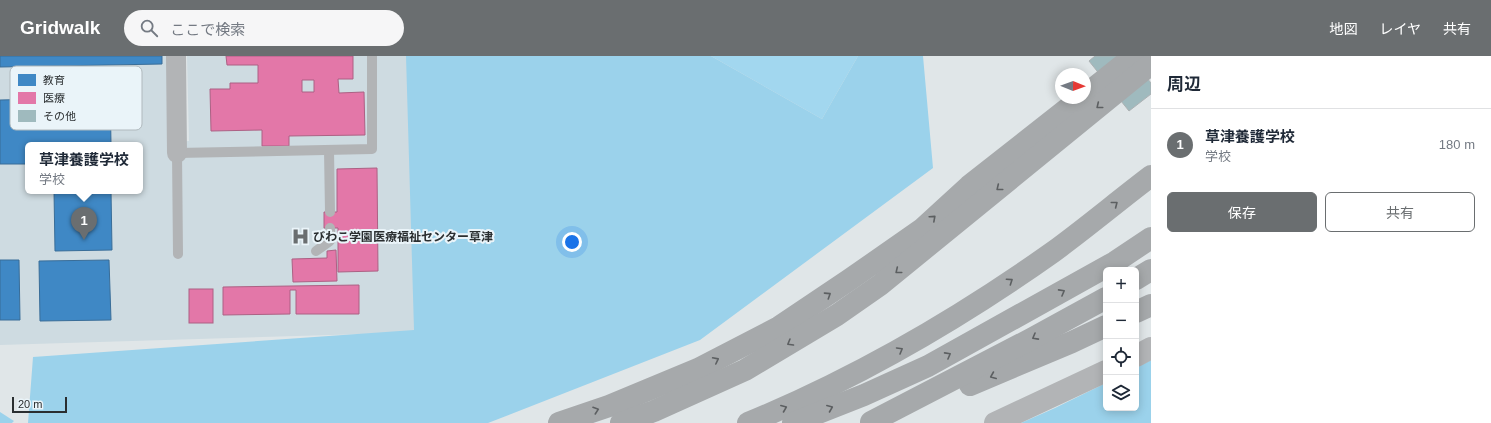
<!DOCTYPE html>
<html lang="ja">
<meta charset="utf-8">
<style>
body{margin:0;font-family:Helvetica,"Noto Sans JP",sans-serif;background:#f6f6f7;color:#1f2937}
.controls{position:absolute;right:12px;bottom:12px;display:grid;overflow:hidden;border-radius:6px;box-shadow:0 2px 10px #0003}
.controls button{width:36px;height:36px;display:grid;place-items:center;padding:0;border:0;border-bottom:1px solid #e0e1e3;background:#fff;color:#1f2937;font:20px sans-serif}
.compass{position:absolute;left:1055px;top:12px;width:36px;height:36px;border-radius:50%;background:#fff;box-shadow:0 2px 10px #0003;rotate:91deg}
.scale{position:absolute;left:12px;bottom:10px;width:55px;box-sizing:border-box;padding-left:4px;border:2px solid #2a2e30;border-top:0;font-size:11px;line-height:14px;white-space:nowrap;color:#2a2e30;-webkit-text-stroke:3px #eaf4f9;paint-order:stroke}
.you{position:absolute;left:572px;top:186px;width:14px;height:14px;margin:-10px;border:3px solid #fff;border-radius:50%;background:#1a73e8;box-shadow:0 0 0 6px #1a73e833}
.badge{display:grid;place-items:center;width:26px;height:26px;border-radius:50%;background:#6a6e70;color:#fff;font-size:13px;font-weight:700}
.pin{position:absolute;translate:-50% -33px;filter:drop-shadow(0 1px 2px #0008)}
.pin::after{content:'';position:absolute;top:21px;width:14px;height:12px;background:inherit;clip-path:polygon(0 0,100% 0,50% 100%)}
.popup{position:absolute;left:25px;top:86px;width:118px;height:52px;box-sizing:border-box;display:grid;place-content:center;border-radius:6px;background:#fff;filter:drop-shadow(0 1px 3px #0005);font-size:13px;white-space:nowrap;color:#747a83}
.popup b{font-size:15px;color:#1f2937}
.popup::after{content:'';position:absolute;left:50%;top:100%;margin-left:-8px;border:8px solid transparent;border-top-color:#fff}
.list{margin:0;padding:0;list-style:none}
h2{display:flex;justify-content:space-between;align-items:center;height:52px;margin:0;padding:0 16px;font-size:17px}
h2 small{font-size:13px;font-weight:400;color:#747a83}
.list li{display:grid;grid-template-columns:26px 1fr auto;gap:12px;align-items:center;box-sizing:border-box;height:72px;padding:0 16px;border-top:1px solid #e0e1e3}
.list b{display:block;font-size:15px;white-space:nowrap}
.list p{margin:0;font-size:13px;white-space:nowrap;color:#747a83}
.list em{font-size:13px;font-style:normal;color:#747a83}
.actions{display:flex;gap:8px;padding:12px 16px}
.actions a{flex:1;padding:9px 0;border:1px solid #6a6e70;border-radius:6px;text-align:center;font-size:14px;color:#6a6e70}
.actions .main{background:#6a6e70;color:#fff}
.icon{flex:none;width:22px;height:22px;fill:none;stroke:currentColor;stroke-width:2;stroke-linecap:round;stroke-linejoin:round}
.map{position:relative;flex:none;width:1151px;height:367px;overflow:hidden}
header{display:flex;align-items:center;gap:24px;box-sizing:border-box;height:56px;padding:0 20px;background:#6a6e70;color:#fff}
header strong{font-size:19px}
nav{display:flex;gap:22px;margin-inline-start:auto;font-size:14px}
.search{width:280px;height:36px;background:#f6f6f7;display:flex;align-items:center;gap:10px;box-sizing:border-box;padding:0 14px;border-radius:22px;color:#747a83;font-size:15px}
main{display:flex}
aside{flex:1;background:#fff}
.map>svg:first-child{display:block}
</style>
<header>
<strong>Gridwalk</strong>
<div class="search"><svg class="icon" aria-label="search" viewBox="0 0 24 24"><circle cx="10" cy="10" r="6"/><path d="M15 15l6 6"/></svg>ここで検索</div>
<nav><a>地図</a><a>レイヤ</a><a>共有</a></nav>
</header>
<main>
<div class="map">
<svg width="1151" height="367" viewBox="0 0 1151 367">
<rect width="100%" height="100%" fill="#e0e6e8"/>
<path fill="#cedbe1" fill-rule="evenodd" d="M0,0H167V86L189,85L187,0H438L433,276L0,289ZM28,89H140V135H28Z"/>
<path fill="#a2d7ef" d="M711,0H858L822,63Z"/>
<g fill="#9bd2eb">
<path d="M406,0H711L822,63L858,0H923L933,112L700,284L488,367H28L33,301L414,274Z"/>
<path d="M1151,304V367H1021L1055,352L1106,327V352H1136V312Z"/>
<path d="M0,356L14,365L12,367H0Z"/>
</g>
<g fill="#3f88c5" stroke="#396d98">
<path d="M0,0H162V8L0,11Z"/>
<path d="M110,25L111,89H28V108H0V44L46,43V73H53L52,26Z"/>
<path d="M54,135H111L112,194L55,195Z"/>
<path d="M0,204H19L20,264H0Z"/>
<path d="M109,204L111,264L40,265L39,205Z"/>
</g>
<g fill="#e377a8" stroke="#ac6184" fill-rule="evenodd">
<path d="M226,0H353V23H338L339,37L364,36L365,79L289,80V90H262V74L211,75L210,33H230V27H258V9H227ZM302,24H314V36H302Z"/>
<path d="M377,112L378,215L338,216V172H324V156H337V113Z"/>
<path d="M336,194L337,225L293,226L292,203L327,202V195Z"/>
<path d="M359,229V258H296V234H290V258L223,259V231Z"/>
<rect x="189" y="233" width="24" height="34"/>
</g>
<path fill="#9fbabe" stroke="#acb1b3" d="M1095,0H1129L1151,27V38L1129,55L1089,5Z"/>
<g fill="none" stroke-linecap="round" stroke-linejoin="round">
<g stroke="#b2b4b6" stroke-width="10">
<path d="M329,94L330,156"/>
<path d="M316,195L330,185V172"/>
<path d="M178,198L177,97L372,93V0"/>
</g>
<path stroke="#b2b4b6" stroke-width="20" d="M176,0L177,97"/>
<g stroke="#b2b4b6" stroke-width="22">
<path d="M1136,300L1151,292"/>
<path d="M995,367L1106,315"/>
</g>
<g stroke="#a6a9ab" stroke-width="22">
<path d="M1085,39L1134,0"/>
<path d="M1136,223L1151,214"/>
<path d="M1136,256L1151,249"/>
<path d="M970,329L1072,286L1106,270"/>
<path d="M871,366L1031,283L1106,242"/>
<path d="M559,367L609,350L698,313L779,271L849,224L922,173L969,130L1081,42"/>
<path d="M621,367L654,355L745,314L837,259L880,229L1151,8"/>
<path d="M748,367C857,322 957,264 1053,196C1086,172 1118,145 1151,120"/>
<path d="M793,367L864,339L928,310L1115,206L1151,182"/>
</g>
</g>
<defs><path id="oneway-chevron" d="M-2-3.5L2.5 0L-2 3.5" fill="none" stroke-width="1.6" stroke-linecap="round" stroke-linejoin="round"/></defs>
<g stroke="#5c5f61">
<use href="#oneway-chevron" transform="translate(1099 50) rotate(141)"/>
<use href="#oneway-chevron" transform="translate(999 132) rotate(141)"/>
<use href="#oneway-chevron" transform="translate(1115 148) rotate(-38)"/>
<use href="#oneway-chevron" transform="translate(933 162) rotate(-42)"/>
<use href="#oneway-chevron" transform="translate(898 215) rotate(141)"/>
<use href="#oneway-chevron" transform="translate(1010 225) rotate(-34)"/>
<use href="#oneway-chevron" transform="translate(1062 236) rotate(-29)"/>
<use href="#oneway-chevron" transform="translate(828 239) rotate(-33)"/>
<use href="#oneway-chevron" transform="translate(1035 281) rotate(151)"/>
<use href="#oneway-chevron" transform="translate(790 287) rotate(150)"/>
<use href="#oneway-chevron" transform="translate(900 294) rotate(-30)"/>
<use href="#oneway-chevron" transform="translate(948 299) rotate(-29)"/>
<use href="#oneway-chevron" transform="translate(716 304) rotate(-27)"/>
<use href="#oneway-chevron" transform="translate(993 320) rotate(157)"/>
<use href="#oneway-chevron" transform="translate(784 352) rotate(-22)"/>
<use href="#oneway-chevron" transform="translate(830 352) rotate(-22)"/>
<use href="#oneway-chevron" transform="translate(596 354) rotate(-19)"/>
</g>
<defs>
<symbol id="hospital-bare" viewBox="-9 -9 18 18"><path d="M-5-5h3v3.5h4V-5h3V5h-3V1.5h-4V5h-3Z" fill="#6a6e70" stroke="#eaf4f9" stroke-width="2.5" paint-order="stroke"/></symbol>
</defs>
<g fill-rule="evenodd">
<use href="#hospital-bare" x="288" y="168" width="25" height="25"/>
</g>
<g text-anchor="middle" stroke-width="4" stroke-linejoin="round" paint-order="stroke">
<g font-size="12" font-weight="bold" fill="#2a2e30" stroke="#eaf4f9" text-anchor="start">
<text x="313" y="185">びわこ学園医療福祉センター草津</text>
</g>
</g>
<rect x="10" y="10" width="132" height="64" rx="6" fill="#eaf4f9" stroke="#b0b9bd" stroke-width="1"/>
<rect x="18" y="18" width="18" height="12" fill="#3f88c5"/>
<rect x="18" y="36" width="18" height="12" fill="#e377a8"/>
<rect x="18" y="54" width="18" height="12" fill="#9fbabe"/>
<g font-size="11" fill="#2a2e30">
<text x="43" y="28">教育</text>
<text x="43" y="46">医療</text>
<text x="43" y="64">その他</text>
</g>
</svg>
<div class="controls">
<button>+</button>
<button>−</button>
<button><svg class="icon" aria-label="locate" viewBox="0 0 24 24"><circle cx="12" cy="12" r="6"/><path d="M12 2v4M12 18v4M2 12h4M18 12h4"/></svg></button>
<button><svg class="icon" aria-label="layers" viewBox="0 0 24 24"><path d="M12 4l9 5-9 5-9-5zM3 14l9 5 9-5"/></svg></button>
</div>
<svg class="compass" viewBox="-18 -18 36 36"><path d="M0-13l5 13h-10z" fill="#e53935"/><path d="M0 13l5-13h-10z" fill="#747a83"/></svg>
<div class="scale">20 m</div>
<div class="you"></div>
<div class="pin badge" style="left:84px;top:184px">1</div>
<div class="popup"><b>草津養護学校</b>学校</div>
</div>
<aside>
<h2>周辺<small></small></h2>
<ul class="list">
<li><span class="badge">1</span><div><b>草津養護学校</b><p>学校</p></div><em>180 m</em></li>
</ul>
<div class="actions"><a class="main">保存</a><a>共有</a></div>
</aside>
</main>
